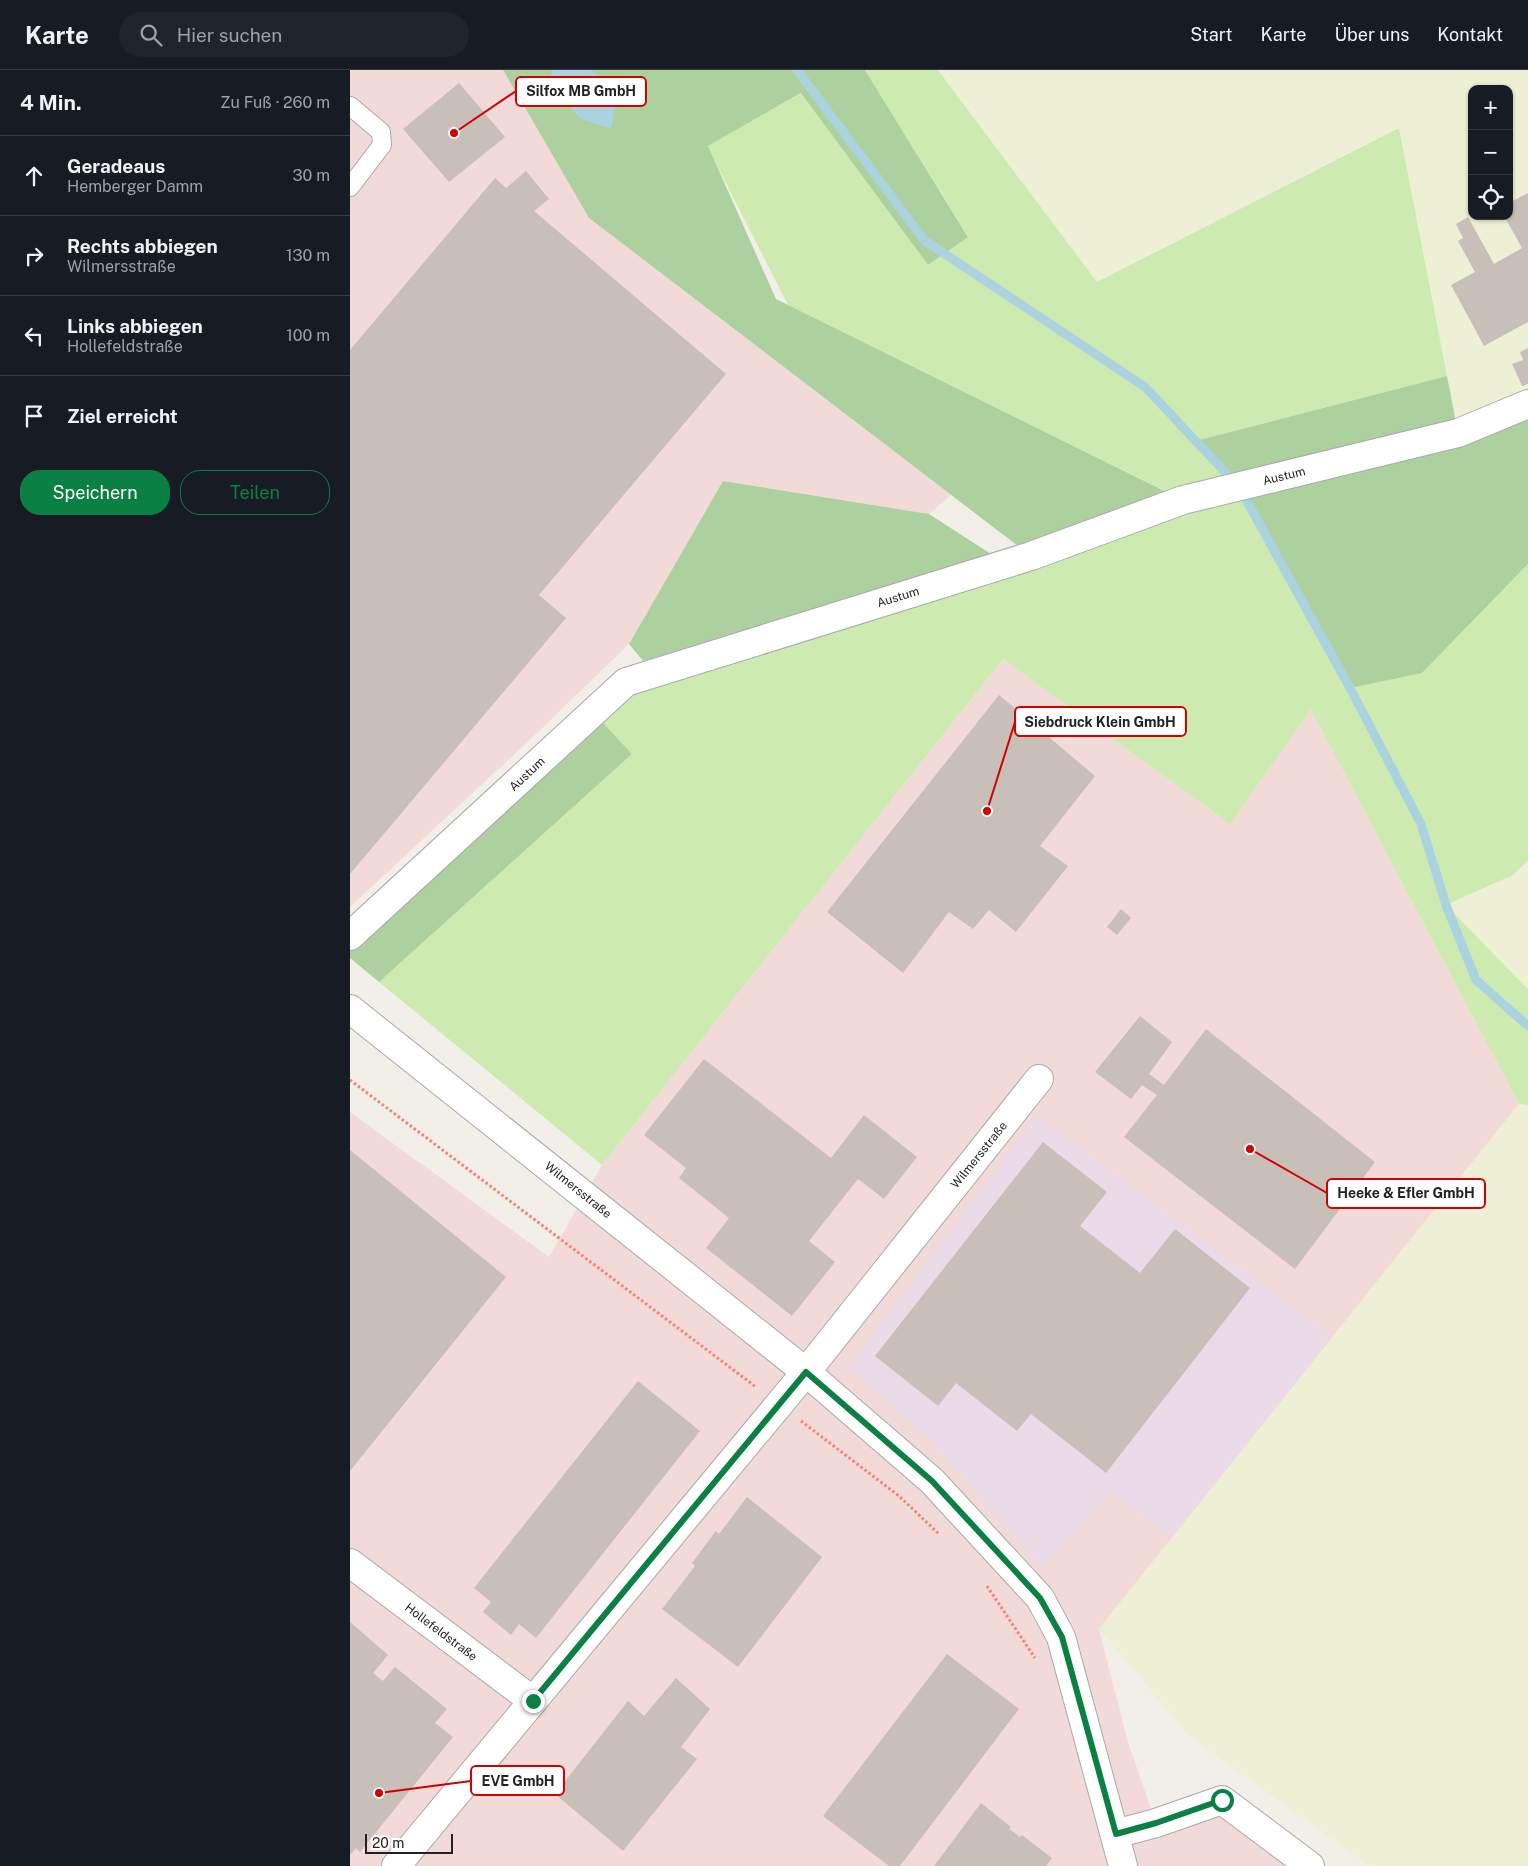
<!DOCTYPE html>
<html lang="de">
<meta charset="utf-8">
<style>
body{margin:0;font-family:"Public Sans",sans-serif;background:#20242c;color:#f1f3f6}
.controls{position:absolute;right:15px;top:15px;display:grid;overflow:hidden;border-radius:10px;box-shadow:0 1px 4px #0004}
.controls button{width:45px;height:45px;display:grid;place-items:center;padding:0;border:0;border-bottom:1px solid #363941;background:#171b24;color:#f1f3f6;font:25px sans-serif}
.scale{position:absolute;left:15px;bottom:12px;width:88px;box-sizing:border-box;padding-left:5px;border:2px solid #222;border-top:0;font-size:14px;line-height:18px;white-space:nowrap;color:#222;-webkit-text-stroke:4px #fff;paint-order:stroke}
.stop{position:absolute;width:15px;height:15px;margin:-11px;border:4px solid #0b8043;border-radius:50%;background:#fff}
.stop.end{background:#0b8043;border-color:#fff;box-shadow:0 1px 5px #0008}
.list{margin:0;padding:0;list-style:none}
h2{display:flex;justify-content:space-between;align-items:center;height:65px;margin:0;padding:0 20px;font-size:21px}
h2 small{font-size:16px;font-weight:400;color:#9ea1a6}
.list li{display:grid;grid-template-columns:32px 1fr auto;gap:15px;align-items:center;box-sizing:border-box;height:80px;padding:0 20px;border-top:1px solid #363941}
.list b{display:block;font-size:19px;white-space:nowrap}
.list p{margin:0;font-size:16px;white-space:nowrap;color:#9ea1a6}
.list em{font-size:16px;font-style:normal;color:#9ea1a6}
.actions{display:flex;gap:10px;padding:15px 20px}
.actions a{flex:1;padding:11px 0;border:1px solid #0b8043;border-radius:20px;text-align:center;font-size:18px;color:#0b8043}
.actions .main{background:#0b8043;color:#fff}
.icon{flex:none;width:28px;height:28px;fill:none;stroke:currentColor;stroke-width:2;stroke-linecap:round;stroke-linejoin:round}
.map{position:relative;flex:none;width:1178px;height:1796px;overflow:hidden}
header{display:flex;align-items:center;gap:30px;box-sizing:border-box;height:70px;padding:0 25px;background:#171b24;border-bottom:1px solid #363941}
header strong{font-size:24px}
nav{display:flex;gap:28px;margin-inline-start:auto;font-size:18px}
.search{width:350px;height:45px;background:#20242c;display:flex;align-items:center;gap:12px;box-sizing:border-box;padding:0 18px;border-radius:28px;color:#9ea1a6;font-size:19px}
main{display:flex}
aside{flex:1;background:#171b24}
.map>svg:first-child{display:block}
</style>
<header>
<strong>Karte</strong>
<div class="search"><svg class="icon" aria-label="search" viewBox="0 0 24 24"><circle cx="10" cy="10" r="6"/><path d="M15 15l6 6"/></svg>Hier suchen</div>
<nav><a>Start</a><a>Karte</a><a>Über uns</a><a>Kontakt</a></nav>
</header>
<main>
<aside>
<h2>4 Min.<small>Zu Fuß · 260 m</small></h2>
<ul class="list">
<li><svg class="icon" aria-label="ahead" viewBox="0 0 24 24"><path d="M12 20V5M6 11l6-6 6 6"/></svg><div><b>Geradeaus</b><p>Hemberger Damm</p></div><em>30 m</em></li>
<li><svg class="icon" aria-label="right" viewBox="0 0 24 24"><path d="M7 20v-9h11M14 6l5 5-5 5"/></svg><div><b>Rechts abbiegen</b><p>Wilmersstraße</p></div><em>130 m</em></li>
<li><svg class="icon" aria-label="left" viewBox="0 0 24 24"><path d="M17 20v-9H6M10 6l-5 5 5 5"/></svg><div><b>Links abbiegen</b><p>Hollefeldstraße</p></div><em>100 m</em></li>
<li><svg class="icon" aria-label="arrive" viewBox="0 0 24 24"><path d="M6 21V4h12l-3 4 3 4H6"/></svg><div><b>Ziel erreicht</b></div></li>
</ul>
<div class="actions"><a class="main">Speichern</a><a>Teilen</a></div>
</aside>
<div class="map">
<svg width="1178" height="1796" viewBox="0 0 1178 1796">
<rect width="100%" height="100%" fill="#f2efe9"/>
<g fill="#f2dad9">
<path d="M0,0H153L239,148L601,425L579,444L373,411L279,574L187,663L0,837Z"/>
<path d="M653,589L880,754L961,640L1169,1034L749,1559L777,1669L806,1753L872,1730L965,1796H0V1042L199,1187L252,1095Z"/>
</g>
<path fill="#ebdbe8" d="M687,1046L983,1267L822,1468L761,1421L692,1496L577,1365L498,1297Z"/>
<g fill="#eef0d5" fill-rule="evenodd">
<path d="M588,0H1178V319L1105,350L1049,58L747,212ZM1122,19H1159V146H1122Z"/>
<path d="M1178,791V919L1096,835L1163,805Z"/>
<path d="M1169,1034L1178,1035V1796H1019L839,1666L749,1559Z"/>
</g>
<path fill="#cdebb0" d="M515,0H588L747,212L1049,58L1097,306L849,370L1072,603L1178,494V791L1163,805L1096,835L1178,919V1035L1169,1034L961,640L880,754L653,589L252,1095L29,912L282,684L243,642L276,612L832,429L438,235L357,76L452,23L578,195L618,166Z"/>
<g fill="#add19e">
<path d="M153,0H515L618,167L578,195L451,23L358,76L426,229L833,430L681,486L239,148Z"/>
<path d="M1097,306L1108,363L1178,345V494L1072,603L1000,618L889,417L849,370Z"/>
<path d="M373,411L579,444L641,484L293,591L279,574Z"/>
<path d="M243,642L282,684L29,912L0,888V866Z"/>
</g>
<path fill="#aad3df" d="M203,0H242L268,27L261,59L231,49L198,12Z"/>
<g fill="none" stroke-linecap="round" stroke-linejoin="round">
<path stroke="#aad3df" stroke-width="9" d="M447,0L574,170L795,317L889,417L1000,618L1071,754L1096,835L1126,910L1178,956"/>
</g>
<g fill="#c7bfb8">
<path d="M109,13L155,67L99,112L53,59Z"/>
<path d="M176,101L199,129L184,141L376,304L189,525L216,548L0,804V280L145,108L156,118Z"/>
<path d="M1178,123V252L1134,276L1101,215L1125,202L1108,171L1113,168L1106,154L1118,147L1144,194L1172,178L1154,146H1159V133Z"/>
<path d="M1178,278V314L1172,316L1162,294L1173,290L1170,282Z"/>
<path d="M649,625L745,706L690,776L718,796L666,862L639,840L623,859L599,842L553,903L477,842Z"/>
<path d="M771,839L781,848L767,865L757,857Z"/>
<path d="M790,946L822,972L799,1004L814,1015L856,959L1025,1092L945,1199L774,1067L807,1025L792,1015L781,1029L745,1002Z"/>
<path d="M354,989L481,1088L514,1045L567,1087L534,1129L508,1109L459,1171L485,1192L442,1246L356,1178L379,1148L329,1108L336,1098L294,1065Z"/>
<path d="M693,1072L757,1122L730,1156L790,1203L825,1159L900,1218L756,1403L681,1344L667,1361L606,1313L588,1336L525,1286Z"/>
<path d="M0,1080L156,1207L0,1401Z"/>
<path d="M288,1311L350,1361L186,1568L169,1554L161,1565L133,1542L141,1532L124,1518Z"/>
<path d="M397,1427L472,1487L388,1597L312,1539L345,1496L342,1493L366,1461L369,1464Z"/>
<path d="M0,1552L38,1585L23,1603L33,1611L45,1597L97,1639L85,1653L103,1667L10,1782L6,1778L0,1785Z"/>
<path d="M597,1584L669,1639L550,1796H539L473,1746Z"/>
<path d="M326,1608L360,1639L331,1677L347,1689L273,1781L205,1724L278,1631L294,1646Z"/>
<path d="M631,1733L661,1757L659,1759L670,1767L672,1765L702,1788L696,1796H584Z"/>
</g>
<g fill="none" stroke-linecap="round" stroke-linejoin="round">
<defs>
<path id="lane" d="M0,36L31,62L32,75L0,117"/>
<g id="street">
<path d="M0,866L276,612L681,486L833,430L1108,363L1178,334"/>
<path d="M0,939L456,1302L582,1411L690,1528L711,1567L773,1796"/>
<path d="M0,1493L183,1631"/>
<path d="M765,1764L806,1753L872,1730L960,1796"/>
<path d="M46,1796L456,1302L689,1009"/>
</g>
</defs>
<use href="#lane" stroke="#a9a9a9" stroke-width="20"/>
<use href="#street" stroke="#a9a9a9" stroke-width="30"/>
<g stroke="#fa8072" stroke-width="3" stroke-dasharray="2.5 2.5" stroke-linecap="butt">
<path d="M0,1010L406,1317"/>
<path d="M451,1351L549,1426L589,1464"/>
<path d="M637,1516L685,1588"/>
</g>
<use href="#lane" stroke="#fff" stroke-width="18"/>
<use href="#street" stroke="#fff" stroke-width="28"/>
</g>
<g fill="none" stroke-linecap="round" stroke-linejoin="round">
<path stroke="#0b8043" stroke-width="6" d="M183,1631L456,1302L582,1411L690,1528L712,1567L766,1764L806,1753L872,1730"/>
</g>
<g text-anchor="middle" stroke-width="4" stroke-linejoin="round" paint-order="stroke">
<g font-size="12" fill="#222" stroke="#fff">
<text transform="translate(934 406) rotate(-14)" y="4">Austum</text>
<text transform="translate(548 527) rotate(-17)" y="4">Austum</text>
<text transform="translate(177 704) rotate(-43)" y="4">Austum</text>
<text transform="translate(629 1085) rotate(-51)" y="4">Wilmersstraße</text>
<text transform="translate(228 1120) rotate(39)" y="4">Wilmersstraße</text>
<text transform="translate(91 1562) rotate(37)" y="4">Hollefeldstraße</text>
</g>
</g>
<path fill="none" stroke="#d40000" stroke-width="2" d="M104 63L166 21M637 741L665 652M900 1079L977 1123M29 1723L121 1711"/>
<g fill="#d40000" stroke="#fff" stroke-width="2">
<circle cx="104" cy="63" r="5"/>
<circle cx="637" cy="741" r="5"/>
<circle cx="900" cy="1079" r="5"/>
<circle cx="29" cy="1723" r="5"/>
</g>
<g fill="#fff" stroke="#d40000" stroke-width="2">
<rect x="166" y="7" width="130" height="29" rx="5"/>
<rect x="665" y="637" width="171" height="29" rx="5"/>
<rect x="977" y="1109" width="158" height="29" rx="5"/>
<rect x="121" y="1696" width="93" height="29" rx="5"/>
</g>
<g font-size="14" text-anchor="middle" font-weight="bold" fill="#222">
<text x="231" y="26">Silfox MB GmbH</text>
<text x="750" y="657">Siebdruck Klein GmbH</text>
<text x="1056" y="1128">Heeke &amp; Efler GmbH</text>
<text x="168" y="1716">EVE GmbH</text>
</g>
</svg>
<div class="controls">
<button>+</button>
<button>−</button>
<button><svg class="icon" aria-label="locate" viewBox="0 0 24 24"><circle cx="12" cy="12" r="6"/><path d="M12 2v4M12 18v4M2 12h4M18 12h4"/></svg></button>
</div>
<div class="scale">20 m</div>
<div class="stop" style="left:872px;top:1730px"></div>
<div class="stop end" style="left:183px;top:1631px"></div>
</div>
</main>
